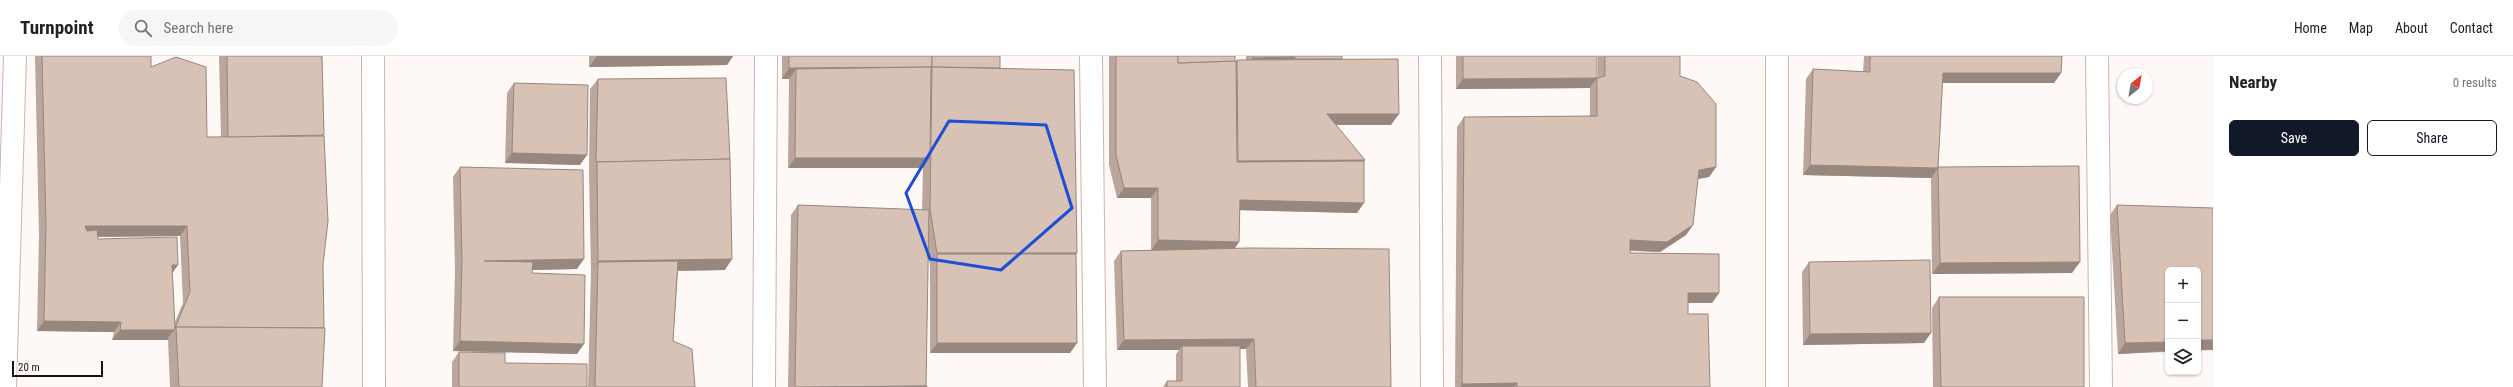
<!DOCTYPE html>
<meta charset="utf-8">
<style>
body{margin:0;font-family:"Roboto Condensed",sans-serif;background:#f6f6f6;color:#222}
.controls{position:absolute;right:12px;bottom:12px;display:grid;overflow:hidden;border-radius:6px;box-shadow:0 1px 3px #0004}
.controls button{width:36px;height:36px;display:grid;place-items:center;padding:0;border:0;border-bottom:1px solid #e0e0e0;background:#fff;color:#222;font:20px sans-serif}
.compass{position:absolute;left:2117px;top:12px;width:36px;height:36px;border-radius:50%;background:#fff;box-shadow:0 1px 3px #0004;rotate:31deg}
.scale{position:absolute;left:12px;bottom:10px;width:91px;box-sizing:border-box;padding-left:4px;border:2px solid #1a120e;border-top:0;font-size:11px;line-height:14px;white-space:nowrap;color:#1a120e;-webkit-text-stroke:3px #fef9f6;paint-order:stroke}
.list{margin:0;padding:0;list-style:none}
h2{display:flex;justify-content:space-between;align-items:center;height:52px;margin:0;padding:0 16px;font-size:17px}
h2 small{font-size:13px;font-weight:400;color:#767676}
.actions{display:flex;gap:8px;padding:12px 16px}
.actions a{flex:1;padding:9px 0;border:1px solid #111827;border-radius:6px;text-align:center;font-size:14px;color:#111827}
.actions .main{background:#111827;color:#fff}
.icon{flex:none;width:22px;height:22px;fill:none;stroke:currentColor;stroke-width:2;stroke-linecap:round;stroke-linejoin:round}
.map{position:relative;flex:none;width:2213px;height:331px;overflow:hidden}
header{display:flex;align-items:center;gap:24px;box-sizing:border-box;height:56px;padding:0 20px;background:#fff;border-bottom:1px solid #e0e0e0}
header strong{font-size:19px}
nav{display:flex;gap:22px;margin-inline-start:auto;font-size:14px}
.search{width:280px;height:36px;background:#f6f6f6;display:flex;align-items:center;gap:10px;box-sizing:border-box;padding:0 14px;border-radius:22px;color:#767676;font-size:15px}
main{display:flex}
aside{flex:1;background:#fff}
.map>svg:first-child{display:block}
</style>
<header>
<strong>Turnpoint</strong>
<div class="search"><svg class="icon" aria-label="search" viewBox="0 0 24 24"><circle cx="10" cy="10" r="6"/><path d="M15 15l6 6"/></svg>Search here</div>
<nav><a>Home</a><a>Map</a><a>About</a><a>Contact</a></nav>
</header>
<main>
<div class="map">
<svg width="2213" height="331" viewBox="0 0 2213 331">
<rect width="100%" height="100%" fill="#fef9f6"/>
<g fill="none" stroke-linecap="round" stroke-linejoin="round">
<defs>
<g id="street">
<path d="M1091,0L1095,331"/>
<path d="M1430,0L1432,331"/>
<path d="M1777,0V331"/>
<path d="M2097,0L2101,331"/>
<path d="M5,331L15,0"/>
<path d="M764,331L766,0"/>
</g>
<path id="secondary" d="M373,0L374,331"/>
</defs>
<use href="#street" stroke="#ccb5a9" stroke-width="24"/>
<use href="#secondary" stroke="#ccb5a9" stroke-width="24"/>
<use href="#street" stroke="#fff" stroke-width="22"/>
<use href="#secondary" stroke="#fff" stroke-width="22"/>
</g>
<g fill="#baa69c" fill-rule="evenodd">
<path d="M35,0H151V11L207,81H221L219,0H322L324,80L323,209L322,331H170L168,284H112L114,276L37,275L39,179ZM180,180L183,247L175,266L98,183V181Z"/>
<path d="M589,0H733L727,9L589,11Z"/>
<path d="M782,0H1000V12L1076,198L1077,287L1070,297H930V208L928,202L926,330L927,331H788L791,159L798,149L922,154L923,112H788L789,23H782Z"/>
<path d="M1109,0H1235V5H1236L1237,4H1246V0H1342V3L1391,69H1336L1364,105L1357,157L1240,154L1239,186L1235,192L1391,331H1248L1246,293H1240V331H1163L1167,325H1176V298L1179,294H1117L1114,205L1121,195L1151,194V142H1117L1109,109Z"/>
<path d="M1456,0H1597V22L1590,32L1456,33Z"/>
<path d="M1598,0H1680V20L1716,111L1709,121L1698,123L1693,169L1686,179L1660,196L1630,195V197L1719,237L1712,247H1688V258L1710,331H1455L1457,71L1464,61L1590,60V32L1597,22H1598Z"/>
<path d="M1864,0H2062L2061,17L2054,27H1942L1938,112V111L2072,217L1932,218L1931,122L1803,119L1806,23L1813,13L1863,16Z"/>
<path d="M598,23L725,214L678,215L673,285L695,331H588L591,216L589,117L590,33Z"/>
<path d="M514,27L580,109L505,107L507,37Z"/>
<path d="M460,111L577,213L532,214V217L577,298L453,295L455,215L453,121Z"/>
<path d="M2117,149L2213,152V294L2118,298L2110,159Z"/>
<path d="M1809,206L1924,287L1803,289L1802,216Z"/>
<path d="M1939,241L2084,331H1933L1932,252Z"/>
<path d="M459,296L505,307L587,331H452V306Z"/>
</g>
<g fill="#97877f">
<path d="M597,0H733L727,9L589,11Z"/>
<path d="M1295,1L1288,11L1246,12L1253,2Z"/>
<path d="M932,11L924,21L796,13L789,23H782L789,12Z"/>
<path d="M1943,17H2061L2054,27H1936Z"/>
<path d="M1597,22L1590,32L1456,33L1463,23Z"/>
<path d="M1327,58H1399L1391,69H1319Z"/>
<path d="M512,97L587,99L580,109L505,107Z"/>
<path d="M795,102H930L923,112H788Z"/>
<path d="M1365,104L1357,115L1230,116L1238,105Z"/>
<path d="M1810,109L1938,112L1931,122L1803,119Z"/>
<path d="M1716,111L1709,121L1692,124L1699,114Z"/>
<path d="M1124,132H1158L1151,142H1117Z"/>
<path d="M1240,144L1364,147L1357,157L1233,154Z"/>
<path d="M1693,169L1686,179L1660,196L1623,194L1630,184Z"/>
<path d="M85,170H187L180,180L78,181Z"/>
<path d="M1158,184L1239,186L1232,196L1151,195Z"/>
<path d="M937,197H1077L1069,208L937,198Z"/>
<path d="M584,203L577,213L477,215L484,205Z"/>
<path d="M732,203L725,214L598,216V206L591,216L598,205Z"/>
<path d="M2080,206L2072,217L1932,218L1940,207Z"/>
<path d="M172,209H178L171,219Z"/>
<path d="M1688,237H1719L1712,247H1681Z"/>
<path d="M44,265L121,266L114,276L37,275Z"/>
<path d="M120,274H174L168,282V284H112Z"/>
<path d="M1931,277L1924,287L1803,289L1810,278Z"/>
<path d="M1254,283L1246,293L1182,294V290L1179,294H1117L1124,284Z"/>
<rect x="2198" y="284" width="15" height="10"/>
<path d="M460,285L584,288L577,298L453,295Z"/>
<path d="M2168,286V295L2118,298L2125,287Z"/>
<path d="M937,287H1077L1070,297H930Z"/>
<path d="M1517,327L1514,331H1460L1462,328Z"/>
</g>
<g fill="#d8c1b5" stroke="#97877f">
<path d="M42,0H151V11L176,1L206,11L207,81L324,80L328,165L323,209L324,272L176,271L175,272L190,236L187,170H85L87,175L97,174L98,183L177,181L178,209H172L175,272L174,274H120L121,266L44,265L46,169Z"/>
<path d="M227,0H322L324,79L228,81Z"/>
<path d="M789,0H932V11L789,12Z"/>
<path d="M932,0H1000V12L932,11H931H932Z"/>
<path d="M1116,0H1178V7L1236,5L1237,106L1364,105V147L1240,144L1239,186L1158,184V132H1124L1116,99Z"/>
<path d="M1178,0H1235V5L1178,7Z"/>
<path d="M1253,0H1342V3H1295V1L1253,2Z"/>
<path d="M1463,0H1597V22L1463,23Z"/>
<path d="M1605,0H1680V20L1697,26L1716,48V111L1699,114L1693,169L1667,186L1630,184V197L1719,198V237H1688V258H1708L1710,331H1517V327L1462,328L1464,61L1597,60V22L1605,20Z"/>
<path d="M1870,0H2062L2061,17H1943L1938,112L1810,109L1813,13L1870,16Z"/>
<path d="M1398,3L1399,58H1327L1365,104L1238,105L1237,4Z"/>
<path d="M931,11L930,102H795L796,13Z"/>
<path d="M932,11L1074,14L1077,197H937L930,153Z"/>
<path d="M726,22L730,103L597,106H596L598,23Z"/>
<path d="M514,27L588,29L587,99L512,97Z"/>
<path d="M730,103L732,203L598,205L597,106Z"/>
<path d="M2079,110L2080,206L1940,207L1938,111Z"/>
<path d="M460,111L583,114L584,203L484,205L533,206L532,217L585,219L584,288L460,285L462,205Z"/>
<path d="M798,149L929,154L926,330L795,331Z"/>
<path d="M2117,149L2213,152V284H2198V214H2168V286L2125,287Z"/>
<path d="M1249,192L1389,193L1391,331H1256L1254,283L1124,284L1121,195Z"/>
<path d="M937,198H1076L1077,287H937Z"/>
<path d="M1930,204L1931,277L1810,278L1809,206Z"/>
<path d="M678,205L673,285L692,293L695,331H595L598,206Z"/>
<path d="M1939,241H2084V331H1941Z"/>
<path d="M176,271L325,272L322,331H179Z"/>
<path d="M1182,290H1240V331H1167V325H1182Z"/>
<path d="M459,296L505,297V307L587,308V331H459Z"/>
<path d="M927,330V331H834Z"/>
</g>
<path fill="none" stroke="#1d4ed8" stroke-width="3" stroke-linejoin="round" d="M949,65L1046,69L1072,152L1001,214L930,203L906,137Z"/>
</svg>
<div class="controls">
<button>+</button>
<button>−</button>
<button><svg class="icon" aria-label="layers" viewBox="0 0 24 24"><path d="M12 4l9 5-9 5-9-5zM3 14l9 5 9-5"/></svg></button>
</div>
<svg class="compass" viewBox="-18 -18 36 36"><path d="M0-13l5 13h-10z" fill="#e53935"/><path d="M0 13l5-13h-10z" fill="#767676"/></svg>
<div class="scale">20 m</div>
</div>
<aside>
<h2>Nearby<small>0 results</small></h2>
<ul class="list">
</ul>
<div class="actions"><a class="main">Save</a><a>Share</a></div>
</aside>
</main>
